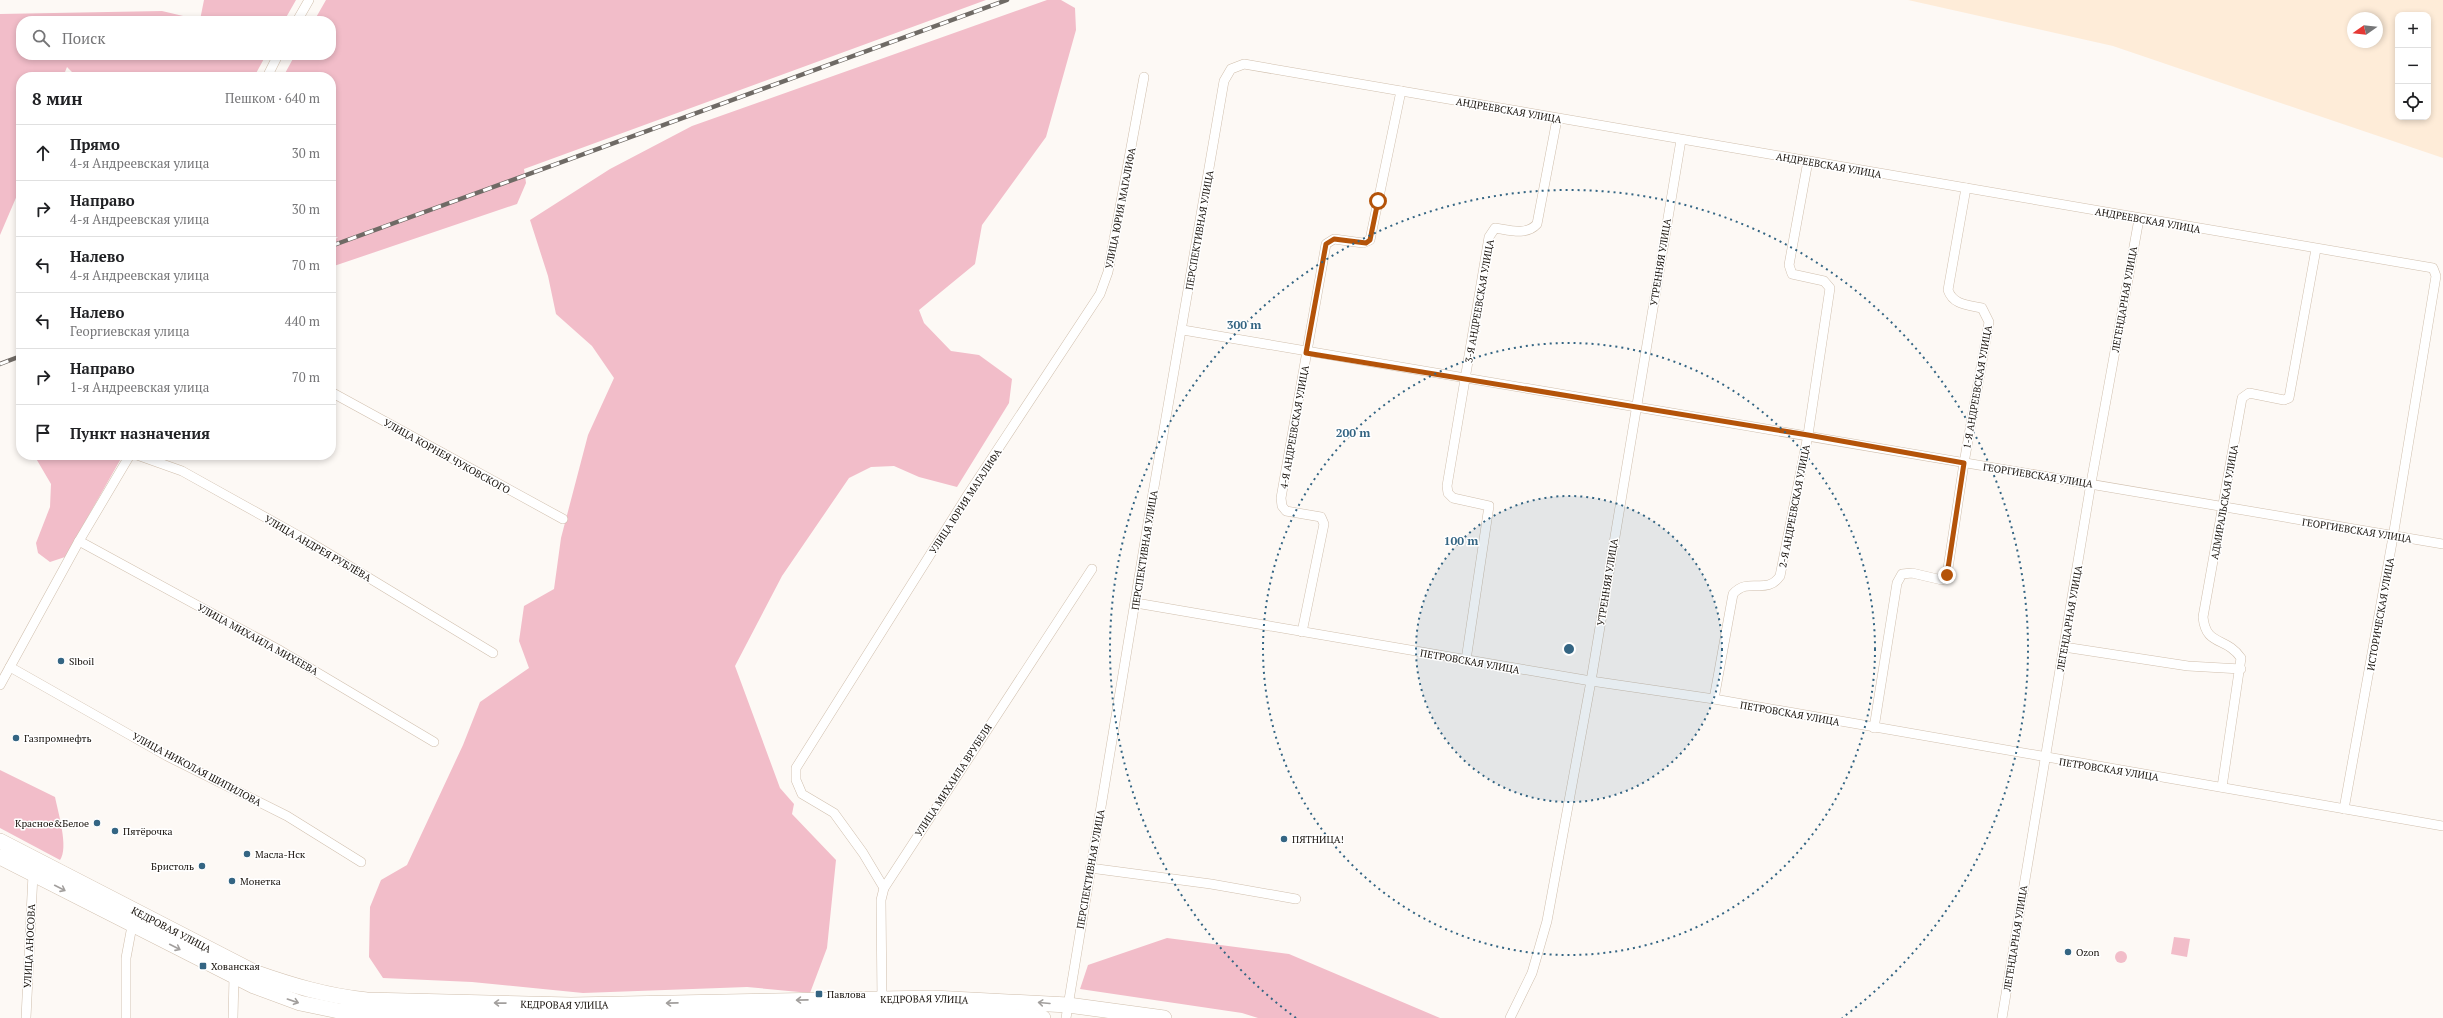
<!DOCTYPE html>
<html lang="ru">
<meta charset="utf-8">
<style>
body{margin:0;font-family:"PT Serif",serif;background:#f2f2f2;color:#202124}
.controls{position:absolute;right:12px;top:12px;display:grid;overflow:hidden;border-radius:8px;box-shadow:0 2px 6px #0003}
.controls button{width:36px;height:36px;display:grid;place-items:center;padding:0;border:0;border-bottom:1px solid #e0e0e0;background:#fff;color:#202124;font:20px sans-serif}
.compass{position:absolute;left:2347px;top:12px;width:36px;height:36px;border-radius:50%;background:#fff;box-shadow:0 2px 6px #0003;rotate:256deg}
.stop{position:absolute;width:12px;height:12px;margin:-9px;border:3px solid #b45309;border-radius:50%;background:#fff}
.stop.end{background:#b45309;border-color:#fff;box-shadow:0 1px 4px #0008}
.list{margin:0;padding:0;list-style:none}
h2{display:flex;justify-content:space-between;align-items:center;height:52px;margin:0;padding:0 16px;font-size:17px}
h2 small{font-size:13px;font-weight:400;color:#757577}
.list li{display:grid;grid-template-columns:26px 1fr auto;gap:12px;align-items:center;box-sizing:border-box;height:56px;padding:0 16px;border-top:1px solid #e0e0e0}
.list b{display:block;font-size:15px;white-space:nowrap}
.list p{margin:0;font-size:13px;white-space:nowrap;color:#757577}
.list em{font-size:13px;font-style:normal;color:#757577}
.icon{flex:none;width:22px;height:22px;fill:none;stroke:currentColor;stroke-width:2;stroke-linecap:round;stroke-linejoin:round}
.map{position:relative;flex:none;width:2443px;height:1018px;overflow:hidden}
.search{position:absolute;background:#fff;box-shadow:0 2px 6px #0003;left:16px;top:16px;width:320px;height:44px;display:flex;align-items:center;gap:10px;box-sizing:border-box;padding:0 14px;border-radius:16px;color:#757577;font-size:15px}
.panel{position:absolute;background:#fff;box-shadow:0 2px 6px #0003;left:16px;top:72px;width:320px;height:388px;border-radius:16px}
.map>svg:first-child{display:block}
</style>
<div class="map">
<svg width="2443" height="1018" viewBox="0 0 2443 1018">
<rect width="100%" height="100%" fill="#fdf9f5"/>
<path fill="#feecd8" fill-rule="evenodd" d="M1908,0H2443V158L2113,46ZM2398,15H2428V117H2398ZM2353,18H2377V42H2353Z"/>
<g fill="#f2bdc9">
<path d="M204,0H296L284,21H21V55H266L254,77H77L67,67L63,77H21V186L0,235V14L162,11L200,20Z"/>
<path d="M326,0H986L524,169L526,183L517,204L331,267V243L338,237L331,238V77H283L295,55H331V21H314Z"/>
<path d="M1047,0H1061L1075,8L1076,30L1046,137L982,225L975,264L919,310L924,323L951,351L979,355L1012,379L1009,403L957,487L919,477L894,466L871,467L849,478L782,576L735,666L780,788L794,804L792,814L836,860L827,948L810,993L747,987L583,993L472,982L383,978L369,957L370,907L381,880L407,865L463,745L480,702L529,668L519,641L524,606L554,589L561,538L588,435L614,378L592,346L556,314L548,276L530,220L610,169L692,126Z"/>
<path d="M34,455H123L65,557L50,562L38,553L36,543L50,507L51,484Z"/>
<path d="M0,770L55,797C58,812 69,848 60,860L0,828Z"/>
<path d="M2174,937L2190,939L2187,957L2171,954Z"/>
<path d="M1167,938L1289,954L1440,1018H1258L1242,1013L1080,989L1088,965Z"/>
<circle cx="2121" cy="957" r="6"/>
</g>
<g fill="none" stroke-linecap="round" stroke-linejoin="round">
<defs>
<g id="street">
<path d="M297,21L309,0"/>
<path d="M267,77L278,55"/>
<path d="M1183,330L2443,544"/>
<path d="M331,392L563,519"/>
<path d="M137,455L182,471L308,541L493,653"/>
<path d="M79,541L281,651L434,742"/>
<path d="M1136,603L1591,681L1714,699L2443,826"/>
<path d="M1302,632L1324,524L1321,517L1286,511L1282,506L1281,498L1326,244L1334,239L1363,243L1370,240L1401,91"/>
<path d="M2064,647L2188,666L2241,669"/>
<path d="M1466,660L1489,506L1453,498L1448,493L1447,486L1489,237L1495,228C1509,230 1526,236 1537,224L1557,119"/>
<path d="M10,667L167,756L287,816L361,862"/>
<path d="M0,685L79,541L130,455"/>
<path d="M1714,699L1733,594C1749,576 1766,596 1780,576L1808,435L1830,288L1824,281L1792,274L1789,265L1808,161"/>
<path d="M1874,728L1897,583L1902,574L1912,573L1942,580L1947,575L1964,463L1989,322L1982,308C1968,305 1953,305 1948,290L1966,188"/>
<path d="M2222,787L2241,658C2226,636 2206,647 2203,617L2242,398L2249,393L2284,400L2289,398L2316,249"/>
<path d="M1090,868L1211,884L1296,899"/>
<path d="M884,888L863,853L834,813L802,794L796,780V768L967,496L1100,294L1108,272L1144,77"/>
<path d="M882,1003L881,900L884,888L1092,569"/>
<path d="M26,1018L33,874"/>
<path d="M126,1018V958L132,926"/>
<path d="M233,1018L234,976"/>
<path d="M1066,1018L1153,493L1224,81L1231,69L1244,64L2433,268L2436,276L2393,537L2344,809"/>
<path d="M1510,1018L1532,973L1547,921L1591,681L1681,140"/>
<path d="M2002,1018L2091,483L2139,219"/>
</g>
<g id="primary">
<path id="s1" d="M0,841L254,972C291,985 327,996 367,1000L571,1005L933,998L1068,1005L1164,1018"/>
<path d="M0,857L254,986L300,1003L339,1011L402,1014L566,1015L931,1012L1043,1018"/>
</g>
</defs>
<use href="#street" stroke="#d0bfad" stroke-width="10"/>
<use href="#primary" stroke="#d0bfad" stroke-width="16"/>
<use href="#street" stroke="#fff" stroke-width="9"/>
<use href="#primary" stroke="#fff" stroke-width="15"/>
<defs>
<g id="rail">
<path d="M331,246L1007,0"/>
<path d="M0,364L21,356"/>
</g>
</defs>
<use href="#rail" stroke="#6f6a65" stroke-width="4.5"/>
<use href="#rail" stroke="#fff" stroke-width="3" stroke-dasharray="9" stroke-linecap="butt"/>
</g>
<defs><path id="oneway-shaft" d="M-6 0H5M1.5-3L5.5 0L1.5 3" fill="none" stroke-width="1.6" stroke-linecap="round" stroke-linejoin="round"/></defs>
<g stroke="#a29f9d">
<use href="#oneway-shaft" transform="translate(60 888) rotate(27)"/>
<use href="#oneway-shaft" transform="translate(175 947) rotate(27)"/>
<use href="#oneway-shaft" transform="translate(802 1000) rotate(179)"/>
<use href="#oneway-shaft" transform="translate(293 1001) rotate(19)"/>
<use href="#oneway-shaft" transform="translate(500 1003) rotate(-179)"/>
<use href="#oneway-shaft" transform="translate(672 1003) rotate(179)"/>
<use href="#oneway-shaft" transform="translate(1044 1003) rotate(-175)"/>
</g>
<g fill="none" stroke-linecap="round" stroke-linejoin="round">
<path stroke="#b45309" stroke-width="5" d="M1378,201L1370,240L1366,243L1334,239L1326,244L1306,353L1808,435L1964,463L1947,575"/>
</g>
<circle cx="1569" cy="649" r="153" fill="#346583" fill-opacity=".12"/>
<g fill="none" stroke="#346583" stroke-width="2" stroke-dasharray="2 4">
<circle cx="1569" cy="649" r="153"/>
<circle cx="1569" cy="649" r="306"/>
<path d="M1296 1018A459 459 0 1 1 1842 1018"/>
</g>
<g fill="#346583" stroke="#fff" stroke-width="1.5">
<circle cx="61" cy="661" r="4"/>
<circle cx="16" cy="738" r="4"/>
<circle cx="97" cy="823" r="4"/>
<circle cx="115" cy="831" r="4"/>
<circle cx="1284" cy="839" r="4"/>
<circle cx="247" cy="854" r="4"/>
<circle cx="202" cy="866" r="4"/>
<circle cx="232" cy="881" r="4"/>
<circle cx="2068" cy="952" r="4"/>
<rect x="199" y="962" width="8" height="8" rx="2"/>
<rect x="815" y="990" width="8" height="8" rx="2"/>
</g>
<g text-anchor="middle" stroke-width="3" stroke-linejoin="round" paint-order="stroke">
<g font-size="10" fill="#16100a" stroke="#fff">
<text transform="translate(1509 110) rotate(10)" y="4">АНДРЕЕВСКАЯ УЛИЦА</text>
<text transform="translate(1829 165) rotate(10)" y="4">АНДРЕЕВСКАЯ УЛИЦА</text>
<text transform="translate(1120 208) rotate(-79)" y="4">УЛИЦА ЮРИЯ МАГАЛИФА</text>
<text transform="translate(2148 220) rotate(10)" y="4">АНДРЕЕВСКАЯ УЛИЦА</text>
<text transform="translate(1199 230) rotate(-80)" y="4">ПЕРСПЕКТИВНАЯ УЛИЦА</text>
<text transform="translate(1660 262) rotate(-81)" y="4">УТРЕННЯЯ УЛИЦА</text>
<text transform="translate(2124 299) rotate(-80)" y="4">ЛЕГЕНДАРНАЯ УЛИЦА</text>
<text transform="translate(1479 301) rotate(-80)" y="4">3-Я АНДРЕЕВСКАЯ УЛИЦА</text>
<text transform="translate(1977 387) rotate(-80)" y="4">1-Я АНДРЕЕВСКАЯ УЛИЦА</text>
<text transform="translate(1294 427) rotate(-80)" y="4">4-Я АНДРЕЕВСКАЯ УЛИЦА</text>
<text transform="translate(447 456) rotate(29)" y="4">УЛИЦА КОРНЕЯ ЧУКОВСКОГО</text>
<text transform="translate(2038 475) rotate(9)" y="4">ГЕОРГИЕВСКАЯ УЛИЦА</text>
<text transform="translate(965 501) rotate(-57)" y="4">УЛИЦА ЮРИЯ МАГАЛИФА</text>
<text transform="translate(2224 502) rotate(-80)" y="4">АДМИРАЛЬСКАЯ УЛИЦА</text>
<text transform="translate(1794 506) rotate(-79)" y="4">2-Я АНДРЕЕВСКАЯ УЛИЦА</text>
<text transform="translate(2357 530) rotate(9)" y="4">ГЕОРГИЕВСКАЯ УЛИЦА</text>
<text transform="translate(318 548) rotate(30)" y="4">УЛИЦА АНДРЕЯ РУБЛЁВА</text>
<text transform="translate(1144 550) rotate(-81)" y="4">ПЕРСПЕКТИВНАЯ УЛИЦА</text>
<text transform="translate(1607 582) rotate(-81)" y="4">УТРЕННЯЯ УЛИЦА</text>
<text transform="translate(2380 614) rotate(-80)" y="4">ИСТОРИЧЕСКАЯ УЛИЦА</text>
<text transform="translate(2069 618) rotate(-80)" y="4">ЛЕГЕНДАРНАЯ УЛИЦА</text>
<text transform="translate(258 639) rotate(29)" y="4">УЛИЦА МИХАИЛА МИХЕЕВА</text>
<text transform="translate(1470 661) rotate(10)" y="4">ПЕТРОВСКАЯ УЛИЦА</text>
<text transform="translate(1790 713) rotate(10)" y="4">ПЕТРОВСКАЯ УЛИЦА</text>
<text transform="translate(197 769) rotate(28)" y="4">УЛИЦА НИКОЛАЯ ШИПИЛОВА</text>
<text transform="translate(2109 769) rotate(9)" y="4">ПЕТРОВСКАЯ УЛИЦА</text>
<text transform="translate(953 780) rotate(-57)" y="4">УЛИЦА МИХАИЛА ВРУБЕЛЯ</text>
<text transform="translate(1090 869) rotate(-80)" y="4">ПЕРСПЕКТИВНАЯ УЛИЦА</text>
<text dy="4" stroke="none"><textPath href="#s1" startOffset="193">КЕДРОВАЯ УЛИЦА</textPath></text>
<text transform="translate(2015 938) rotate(-81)" y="4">ЛЕГЕНДАРНАЯ УЛИЦА</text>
<text transform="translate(29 946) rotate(-87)" y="4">УЛИЦА АНОСОВА</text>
<text dy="4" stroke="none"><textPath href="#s1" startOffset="960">КЕДРОВАЯ УЛИЦА</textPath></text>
<text dy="4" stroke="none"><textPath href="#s1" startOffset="600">КЕДРОВАЯ УЛИЦА</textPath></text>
</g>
<g font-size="10" fill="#16100a" stroke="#fff" text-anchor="start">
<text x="69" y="665">Slboil</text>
<text x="24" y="742">Газпромнефть</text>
<text x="89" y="827" text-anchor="end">Красное&amp;Белое</text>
<text x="123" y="835">Пятёрочка</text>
<text x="1292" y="843">ПЯТНИЦА!</text>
<text x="255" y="858">Масла-Нск</text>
<text x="194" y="870" text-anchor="end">Бристоль</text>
<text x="240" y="885">Монетка</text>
<text x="2076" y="956">Ozon</text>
<text x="211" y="970">Хованская</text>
<text x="827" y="998">Павлова</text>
</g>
</g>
<circle cx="1569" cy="649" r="6" fill="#346583" stroke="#fff" stroke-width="2"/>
<g font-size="12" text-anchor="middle" font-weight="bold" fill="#346583" stroke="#fff" stroke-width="3" stroke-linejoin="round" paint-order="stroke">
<text x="1244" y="329">300 m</text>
<text x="1353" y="437">200 m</text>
<text x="1461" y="545">100 m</text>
</g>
</svg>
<div class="controls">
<button>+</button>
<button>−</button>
<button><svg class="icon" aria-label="locate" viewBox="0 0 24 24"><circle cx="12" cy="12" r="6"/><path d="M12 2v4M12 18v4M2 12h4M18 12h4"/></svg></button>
</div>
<svg class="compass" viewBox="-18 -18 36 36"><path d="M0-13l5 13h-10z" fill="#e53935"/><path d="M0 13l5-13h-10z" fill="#757577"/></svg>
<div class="stop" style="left:1378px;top:201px"></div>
<div class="stop end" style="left:1947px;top:575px"></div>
<div class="search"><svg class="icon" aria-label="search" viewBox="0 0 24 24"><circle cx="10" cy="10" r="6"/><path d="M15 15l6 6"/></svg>Поиск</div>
<section class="panel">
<h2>8 мин<small>Пешком · 640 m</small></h2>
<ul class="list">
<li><svg class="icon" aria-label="ahead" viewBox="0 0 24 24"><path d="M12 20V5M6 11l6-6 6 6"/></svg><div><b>Прямо</b><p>4-я Андреевская улица</p></div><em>30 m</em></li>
<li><svg class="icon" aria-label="right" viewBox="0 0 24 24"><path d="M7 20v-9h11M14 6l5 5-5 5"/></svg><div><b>Направо</b><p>4-я Андреевская улица</p></div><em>30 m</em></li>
<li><svg class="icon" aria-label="left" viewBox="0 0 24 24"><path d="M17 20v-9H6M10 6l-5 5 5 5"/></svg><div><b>Налево</b><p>4-я Андреевская улица</p></div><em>70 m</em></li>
<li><svg class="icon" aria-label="left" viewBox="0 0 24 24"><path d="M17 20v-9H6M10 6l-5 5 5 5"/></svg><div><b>Налево</b><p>Георгиевская улица</p></div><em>440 m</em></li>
<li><svg class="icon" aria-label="right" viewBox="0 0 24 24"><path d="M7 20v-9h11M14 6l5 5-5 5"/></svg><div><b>Направо</b><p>1-я Андреевская улица</p></div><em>70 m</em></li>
<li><svg class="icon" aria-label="arrive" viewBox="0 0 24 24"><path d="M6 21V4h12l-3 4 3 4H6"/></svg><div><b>Пункт назначения</b></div></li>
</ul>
</section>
</div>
